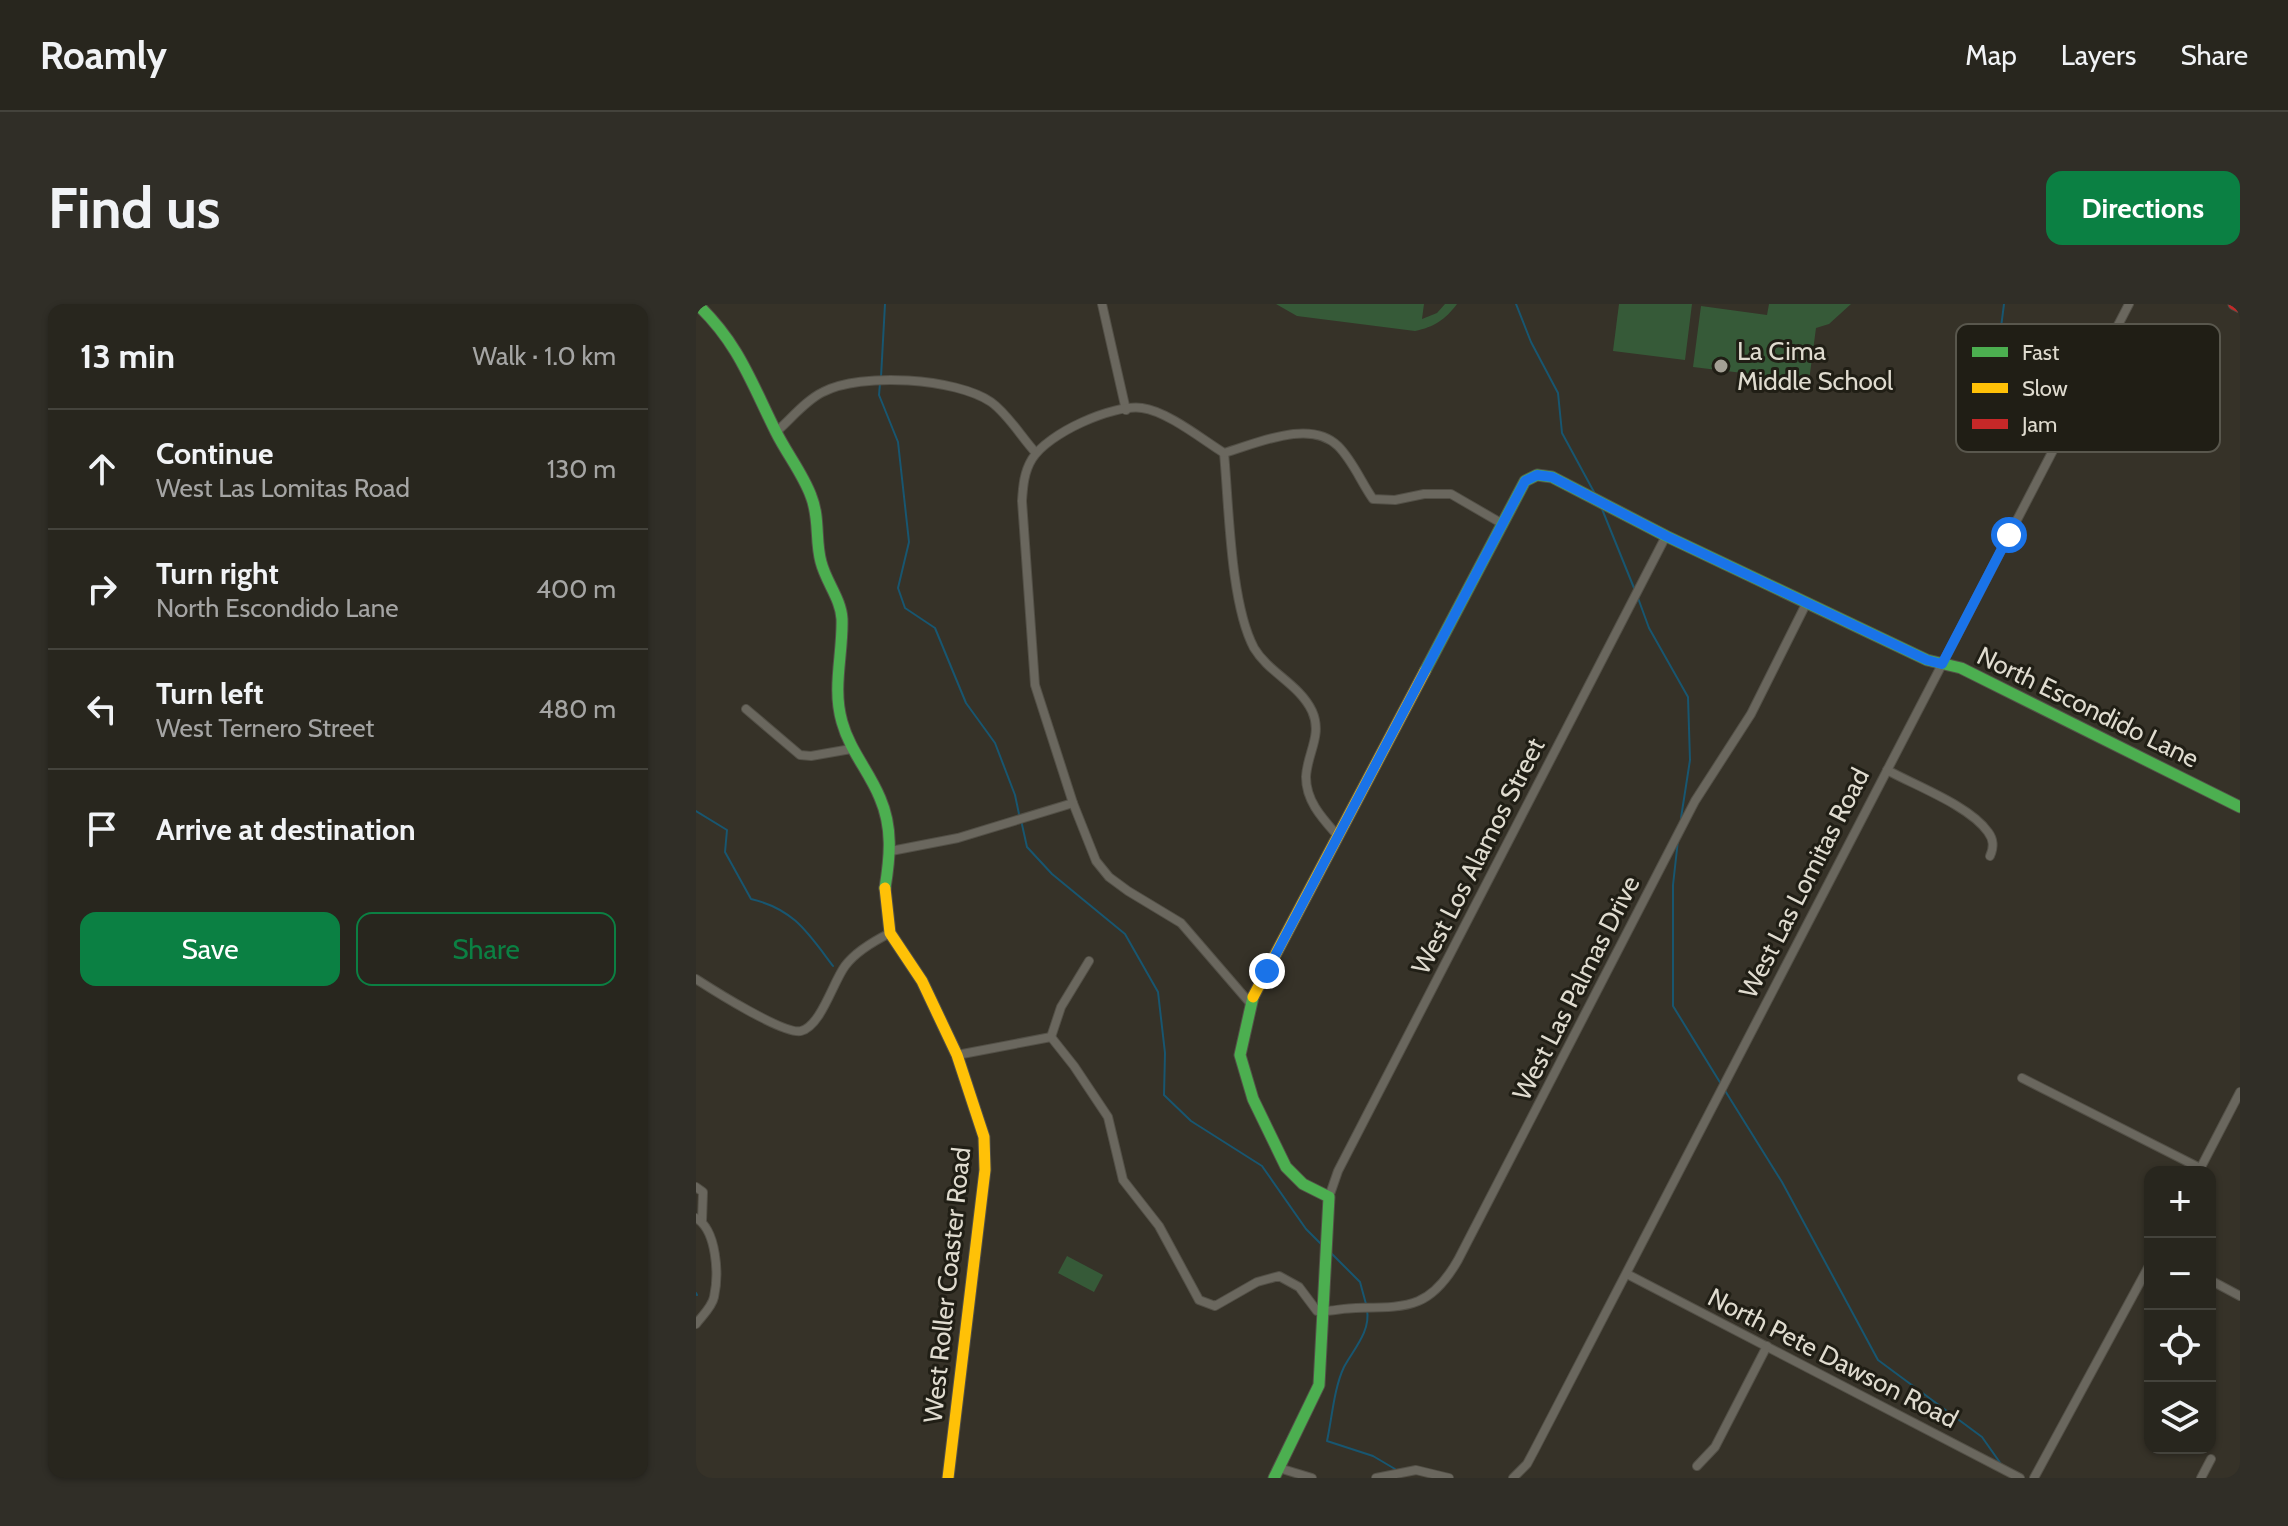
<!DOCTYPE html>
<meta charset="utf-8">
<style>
body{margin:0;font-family:Cabin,sans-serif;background:#302e27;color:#f1f3f6}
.controls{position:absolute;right:24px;bottom:24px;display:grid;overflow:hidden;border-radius:16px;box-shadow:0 2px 6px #0004}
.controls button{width:72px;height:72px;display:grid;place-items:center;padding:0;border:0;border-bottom:2px solid #44433c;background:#28261e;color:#f1f3f6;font:40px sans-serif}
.stop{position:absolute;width:24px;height:24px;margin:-18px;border:6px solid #1a73e8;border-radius:50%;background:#fff}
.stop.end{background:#1a73e8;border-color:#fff;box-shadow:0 2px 8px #0008}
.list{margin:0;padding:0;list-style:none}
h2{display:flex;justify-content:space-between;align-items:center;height:104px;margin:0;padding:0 32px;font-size:34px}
h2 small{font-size:26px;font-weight:400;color:#a5a5a4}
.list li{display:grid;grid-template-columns:52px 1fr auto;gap:24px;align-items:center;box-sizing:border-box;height:120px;padding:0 32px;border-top:2px solid #44433c}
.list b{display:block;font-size:30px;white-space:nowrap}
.list p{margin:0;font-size:26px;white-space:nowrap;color:#a5a5a4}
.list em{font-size:26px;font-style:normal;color:#a5a5a4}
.actions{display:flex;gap:16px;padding:24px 32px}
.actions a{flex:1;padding:18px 0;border:2px solid #0b8043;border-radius:16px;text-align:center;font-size:28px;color:#0b8043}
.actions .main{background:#0b8043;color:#fff}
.icon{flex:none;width:44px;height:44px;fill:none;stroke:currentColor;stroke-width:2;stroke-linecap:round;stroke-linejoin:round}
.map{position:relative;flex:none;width:1544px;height:1174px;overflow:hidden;border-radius:16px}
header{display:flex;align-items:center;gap:48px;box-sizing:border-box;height:112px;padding:0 40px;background:#28261e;border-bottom:2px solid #44433c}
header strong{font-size:38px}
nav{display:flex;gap:44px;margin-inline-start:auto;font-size:28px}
.intro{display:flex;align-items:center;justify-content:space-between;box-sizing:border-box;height:192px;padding:0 48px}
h1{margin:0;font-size:56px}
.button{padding:20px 36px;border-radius:16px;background:#0b8043;color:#fff;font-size:28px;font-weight:700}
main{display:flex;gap:48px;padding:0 48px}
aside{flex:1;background:#28261e;border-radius:16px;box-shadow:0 2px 6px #0004}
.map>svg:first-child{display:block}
</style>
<header>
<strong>Roamly</strong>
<nav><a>Map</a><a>Layers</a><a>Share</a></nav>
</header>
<div class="intro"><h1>Find us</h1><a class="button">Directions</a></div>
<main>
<aside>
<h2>13 min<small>Walk · 1.0 km</small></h2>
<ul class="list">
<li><svg class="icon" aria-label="ahead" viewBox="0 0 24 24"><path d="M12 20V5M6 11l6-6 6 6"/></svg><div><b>Continue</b><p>West Las Lomitas Road</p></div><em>130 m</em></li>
<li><svg class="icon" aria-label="right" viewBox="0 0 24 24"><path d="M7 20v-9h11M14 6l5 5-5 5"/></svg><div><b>Turn right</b><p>North Escondido Lane</p></div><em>400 m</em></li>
<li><svg class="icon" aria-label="left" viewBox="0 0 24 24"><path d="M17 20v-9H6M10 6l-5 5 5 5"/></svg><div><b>Turn left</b><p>West Ternero Street</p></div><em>480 m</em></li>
<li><svg class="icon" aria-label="arrive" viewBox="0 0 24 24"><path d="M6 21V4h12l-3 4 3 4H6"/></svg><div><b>Arrive at destination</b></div></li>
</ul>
<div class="actions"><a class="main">Save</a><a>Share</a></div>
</aside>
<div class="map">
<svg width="1544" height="1174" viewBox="0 0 1544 1174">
<rect width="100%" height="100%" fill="#363228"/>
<g fill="#365a38">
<path d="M580,0H728L726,15L741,9L749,0H761C749,16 738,23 719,27L601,12Z"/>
<path d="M923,0H996L989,56L917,47Z"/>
<path d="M1073,0H1155L1133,20L1120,24L1113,77L997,63L1005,2L1071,11Z"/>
<path d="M371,952L407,971L398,988L362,969Z"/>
</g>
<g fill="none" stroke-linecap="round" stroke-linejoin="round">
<g stroke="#185670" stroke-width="2">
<path d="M820,0L835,38L862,89L866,129L898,188"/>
<path d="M1308,0L1303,39L1317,87L1364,115"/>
<path d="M185,73L189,0"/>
<path d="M184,79L183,91L202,138L213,238L202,284L209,304L239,324L270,399L299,439L319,491L323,510"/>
<path d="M906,205L938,284"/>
<path d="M942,294L953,324L992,393L994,456L985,514"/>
<path d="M0,507L31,526L29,548L55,595C98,605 112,629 137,662"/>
<path d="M325,516L331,543L356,570L429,630L462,688L469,749L468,791L495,817L566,862L610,925L626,941"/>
<path d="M982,536L977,581V702L1025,780"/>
<path d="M1028,785L1086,878L1182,1056L1286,1133L1305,1160"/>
<path d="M634,948L664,978L670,1000"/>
<path d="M0,989L1,991"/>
<path d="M671,1006C675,1027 657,1046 648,1063C638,1084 636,1114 631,1137L677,1152L699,1165"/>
</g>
<defs>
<g id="street">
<path d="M406,0L430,106"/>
<path d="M80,128C94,116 110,96 127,88C165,68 260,74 295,98C312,110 326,134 340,149"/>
<path d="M528,149C533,201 534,299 558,344C573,369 603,380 616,407C627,431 611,449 610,473C610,497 626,514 641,531"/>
<path d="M50,405L104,451L115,452L155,445"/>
<path d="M1191,466C1220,482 1274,502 1292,528C1298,536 1298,543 1294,552"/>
<path d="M195,547L262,534L377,499"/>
<path d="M0,675C17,686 88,731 105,727C125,722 137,678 149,662C160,647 178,637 194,629"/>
<path d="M554,699L485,619L432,587L413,573L400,557L377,499L339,381L326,197C327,182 328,168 336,155C352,129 417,100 446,104C471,107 507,136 528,149C560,140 614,114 642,142C657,157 665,178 677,195L699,196L728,190H755L805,219"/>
<path d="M355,733L378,762L412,813L427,876L463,922L503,996L519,1002L561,978L583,972L603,983L621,1007C634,1008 647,1004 660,1004C712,1003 734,1005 762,956L999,497L1055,410L1111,298"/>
<path d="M355,733L365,703L393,657"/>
<path d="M261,751L355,733"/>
<path d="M1326,774L1504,864"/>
<path d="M1503,867L1544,788"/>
<path d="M0,883L7,888L6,917"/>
<path d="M633,893L642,867L970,232"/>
<path d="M0,914C21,926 23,971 18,993C16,1003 6,1012 0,1020"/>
<path d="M931,970L1324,1174"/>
<path d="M1514,976L1544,992"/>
<path d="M1001,1162L1019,1143L1071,1042"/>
<path d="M583,1164L616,1174"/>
<path d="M680,1174L720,1166L753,1174"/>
<path d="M817,1174L831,1160L839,1145L1433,0"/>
<path d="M1338,1174L1454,960"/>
<path d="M1505,1174L1515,1155"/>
</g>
<g id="fast">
<path d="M1,0C43,40 55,78 80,128C91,150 107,170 115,192C124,214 119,237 125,258C130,278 145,295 146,315C147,350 136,384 146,418C154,447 173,467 184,494C197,524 194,553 189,584"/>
<path d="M729,367L829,177L841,171L856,173L970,232L1231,356L1265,364L1544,503"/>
<path d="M557,693L544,751L557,795L590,863L607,880L633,893L623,1081L578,1174"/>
</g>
<g id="slow">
<path d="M189,584L194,629L226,677L261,751L288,833L289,866L252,1174"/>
<path d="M557,693L729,367"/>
</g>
<path id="jam" d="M1538,0L1544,3"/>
</defs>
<use href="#street" stroke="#535047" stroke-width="10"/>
<use href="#fast" stroke="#535047" stroke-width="13"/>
<use href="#slow" stroke="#535047" stroke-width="13"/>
<use href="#jam" stroke="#535047" stroke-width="13"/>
<use href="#street" stroke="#6a675e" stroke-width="8"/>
<use href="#fast" stroke="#4caf50" stroke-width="11"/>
<use href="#slow" stroke="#ffc107" stroke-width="11"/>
<use href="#jam" stroke="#c62828" stroke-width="11"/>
</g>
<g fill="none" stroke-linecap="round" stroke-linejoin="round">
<path stroke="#1a73e8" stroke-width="10" d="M571,667L829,177L841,171L856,173L970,232L1231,356L1246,360L1313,231"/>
</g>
<circle fill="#a4a095" stroke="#201e15" stroke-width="3" cx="1025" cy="62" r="8"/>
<g text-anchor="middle" stroke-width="6" stroke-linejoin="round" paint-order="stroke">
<g font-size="26" fill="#dfdbcf" stroke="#201e15" text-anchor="start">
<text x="1041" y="56">La Cima<tspan x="1041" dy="30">Middle School</tspan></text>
</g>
<g font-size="26" fill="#dfdbcf" stroke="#201e15">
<text transform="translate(1392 403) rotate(26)" y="9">North Escondido Lane</text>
<text transform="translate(782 552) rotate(-63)" y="9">West Los Alamos Street</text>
<text transform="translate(1108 579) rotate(-63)" y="9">West Las Lomitas Road</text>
<text transform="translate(880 684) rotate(-63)" y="9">West Las Palmas Drive</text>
<text transform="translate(251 981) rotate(-84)" y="9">West Roller Coaster Road</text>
<text transform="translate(1137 1054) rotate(27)" y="9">North Pete Dawson Road</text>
</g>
</g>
<rect x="1260" y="20" width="264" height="128" rx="12" fill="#201e15" stroke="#59574d" stroke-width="2"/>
<rect x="1276" y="43" width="36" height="10" fill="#4caf50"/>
<rect x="1276" y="79" width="36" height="10" fill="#ffc107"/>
<rect x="1276" y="115" width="36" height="10" fill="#c62828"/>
<g font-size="22" fill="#dfdbcf">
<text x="1326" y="56">Fast</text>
<text x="1326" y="92">Slow</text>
<text x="1326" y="128">Jam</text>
</g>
</svg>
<div class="controls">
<button>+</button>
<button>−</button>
<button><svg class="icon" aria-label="locate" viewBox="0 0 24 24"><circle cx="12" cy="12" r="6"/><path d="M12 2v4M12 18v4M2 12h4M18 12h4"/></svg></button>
<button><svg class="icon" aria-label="layers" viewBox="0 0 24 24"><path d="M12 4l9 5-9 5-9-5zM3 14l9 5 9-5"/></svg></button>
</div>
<div class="stop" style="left:1313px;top:231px"></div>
<div class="stop end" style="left:571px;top:667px"></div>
</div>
</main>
